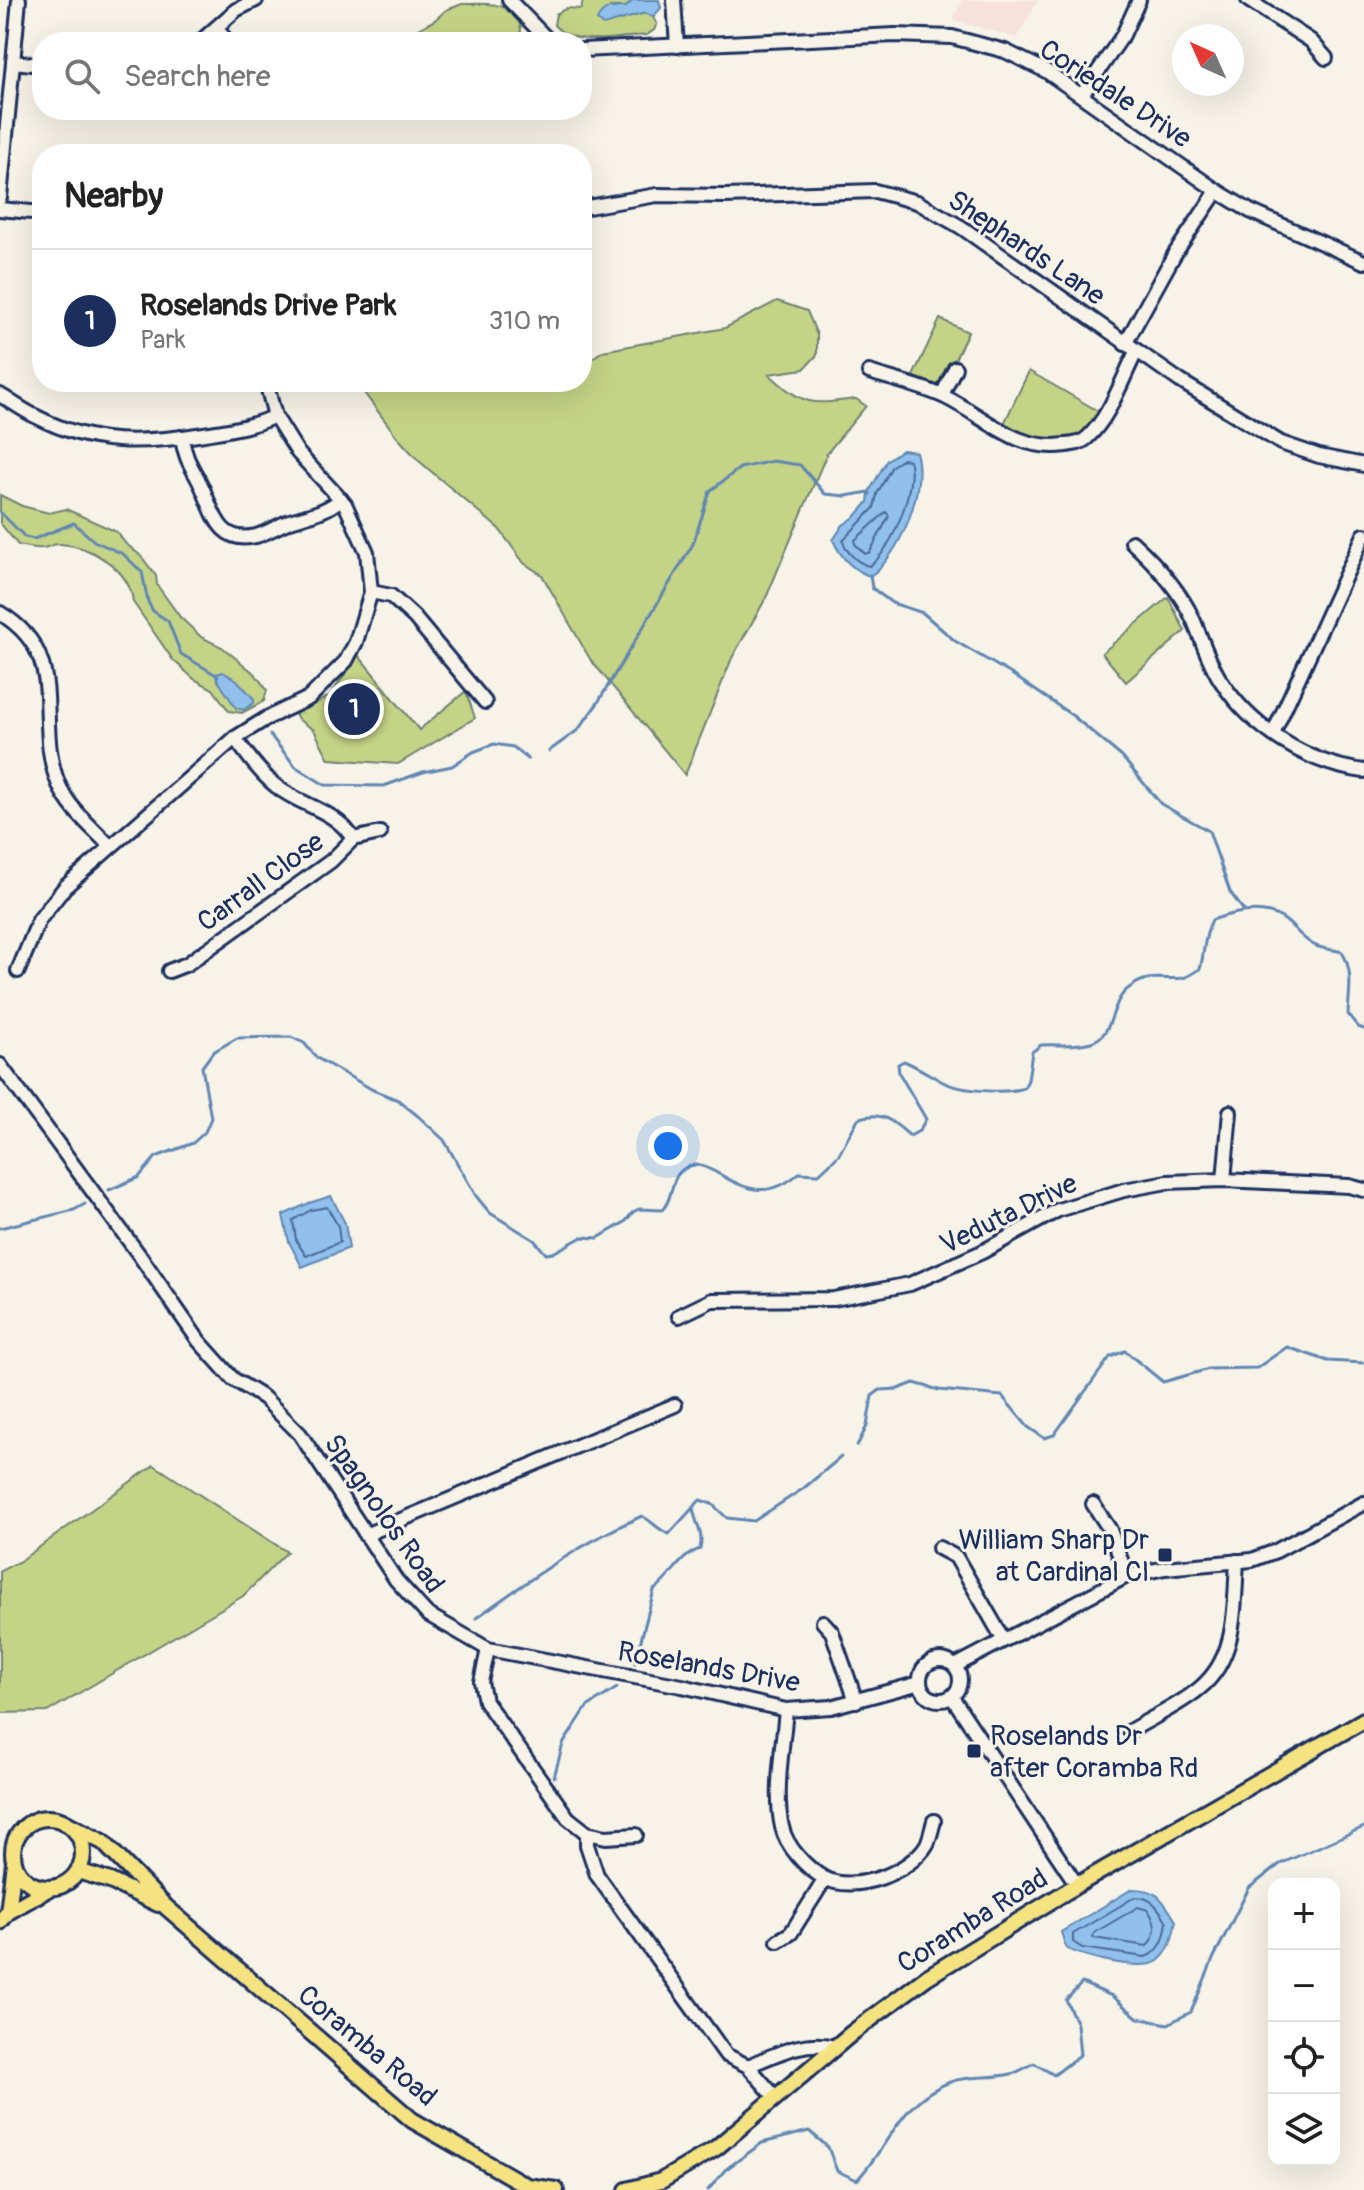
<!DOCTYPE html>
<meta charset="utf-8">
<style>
body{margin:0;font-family:Pangolin,sans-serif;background:#f2f2f2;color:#222}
.controls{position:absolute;right:24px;bottom:24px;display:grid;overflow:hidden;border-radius:16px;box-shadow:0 8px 32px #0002}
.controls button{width:72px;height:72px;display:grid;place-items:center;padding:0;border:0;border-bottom:2px solid #e0e0e0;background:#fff;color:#222;font:40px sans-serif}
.compass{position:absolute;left:1172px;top:24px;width:72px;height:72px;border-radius:50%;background:#fff;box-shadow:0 8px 32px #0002;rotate:315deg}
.you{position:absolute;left:668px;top:1146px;width:28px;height:28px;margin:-20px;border:6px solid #fff;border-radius:50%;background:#1a73e8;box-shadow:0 0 0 12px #1a73e833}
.badge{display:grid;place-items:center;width:52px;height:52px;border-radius:50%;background:#1b2f5e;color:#fff;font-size:26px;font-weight:700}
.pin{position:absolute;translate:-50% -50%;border:4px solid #fff;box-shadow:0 2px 8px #0006}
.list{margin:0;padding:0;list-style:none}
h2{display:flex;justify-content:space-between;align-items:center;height:104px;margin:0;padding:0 32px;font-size:34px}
h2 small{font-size:26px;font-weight:400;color:#767676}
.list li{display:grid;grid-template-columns:52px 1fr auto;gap:24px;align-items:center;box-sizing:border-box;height:144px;padding:0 32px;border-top:2px solid #e0e0e0}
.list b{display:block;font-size:30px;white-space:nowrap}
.list p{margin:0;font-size:26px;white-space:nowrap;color:#767676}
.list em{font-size:26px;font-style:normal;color:#767676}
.icon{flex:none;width:44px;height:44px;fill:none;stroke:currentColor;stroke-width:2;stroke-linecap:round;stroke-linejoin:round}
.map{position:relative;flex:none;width:1364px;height:2190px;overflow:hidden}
.search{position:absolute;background:#fff;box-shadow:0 8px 32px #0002;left:32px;top:32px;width:560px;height:88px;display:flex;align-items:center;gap:20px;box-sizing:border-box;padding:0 28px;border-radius:32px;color:#767676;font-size:30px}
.panel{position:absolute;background:#fff;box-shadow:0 8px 32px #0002;left:32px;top:144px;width:560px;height:248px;border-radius:32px}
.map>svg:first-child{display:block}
</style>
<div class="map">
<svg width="1364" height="2190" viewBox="0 0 1364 2190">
<rect width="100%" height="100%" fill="#f7f3e8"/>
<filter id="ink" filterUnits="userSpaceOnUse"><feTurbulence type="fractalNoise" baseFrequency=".0125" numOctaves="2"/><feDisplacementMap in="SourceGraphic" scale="16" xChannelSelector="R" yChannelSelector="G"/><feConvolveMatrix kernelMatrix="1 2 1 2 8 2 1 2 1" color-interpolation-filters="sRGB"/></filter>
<g filter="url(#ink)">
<path fill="#f7e2da" d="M962,0H1038L1017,38L953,20Z"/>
<g fill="#c5d387" stroke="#708172" stroke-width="2">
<path d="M583,0H633L626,7H611L627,18L646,13L653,17L657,24L654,30L647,35C619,37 574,48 554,25L556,14L567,8L581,9Z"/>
<path d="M462,4C473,4 485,3 495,5C513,7 528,25 517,42H394L435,20L446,10Z"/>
<path d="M777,301L807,311L817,335V355L804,369L769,374C804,406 810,405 856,399L866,406L827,453L766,598L732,658L685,775L590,659L542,575L524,563L499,529L419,461L398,438L356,382H497L513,390L536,382H582V365L603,351L725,328Z"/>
<path d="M940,319L968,332L941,389L913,376Z"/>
<path d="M1029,371L1105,415L1086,439L1060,446L1000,432Z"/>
<path d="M0,495L22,506L49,513L66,509L117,532L125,543L141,556L156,576L157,585L180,617L201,637L222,647L255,674L267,690L264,701L242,713L229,711L213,689L194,679L173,660L133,602C130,569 91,546 61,544C53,543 50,547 43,548C35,549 25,546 18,545L0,523Z"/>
<path d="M1168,597L1185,631L1126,682L1102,653Z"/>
<path d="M358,655L419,730L466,691L475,718L398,764L329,759L314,730L299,720L295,714L330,696Z"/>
<path d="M154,1465L287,1552L243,1596L47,1712L0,1713V1571L20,1561Z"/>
</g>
<g fill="#90c0eb" stroke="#6186b3" stroke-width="2">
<path d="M633,0H659L661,8L653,17L645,13L603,25L597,20C603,7 613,7 626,7Z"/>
<path d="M902,450L916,452C927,488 901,555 870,576C852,570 841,558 833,540L843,525L856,516L868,502L869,492L887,460Z"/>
<path d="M223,672L237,680L254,699V703L243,710L236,708L217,679L216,674Z"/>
<path d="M331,1196L345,1223L349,1248L302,1267L289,1242L283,1215L309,1203Z"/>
<path d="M1132,1889C1159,1889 1162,1899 1176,1921C1173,1935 1171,1951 1158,1961C1143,1972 1081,1957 1066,1948L1061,1932Z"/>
</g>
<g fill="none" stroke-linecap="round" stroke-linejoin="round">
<g stroke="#4a6996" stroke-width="2">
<path d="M903,459L909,460C918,484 891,554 869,566C857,563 845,551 843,540L874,508L877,494L892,466Z"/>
<path d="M886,512L889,516L870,552L865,554L855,544V540Z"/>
<path d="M327,1207L338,1226L340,1242L306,1256L296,1240L293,1220L311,1210Z"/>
<path d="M1135,1897C1153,1897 1158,1908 1167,1922C1165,1938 1161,1952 1145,1957L1082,1948L1073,1942V1934Z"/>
<path d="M1138,1907L1148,1910C1157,1924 1158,1932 1147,1946L1093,1938L1094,1933Z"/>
</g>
<g stroke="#6186b3" stroke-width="3">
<path d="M0,512L25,537L34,539L74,523L94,541L123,554L142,572L148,602L153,611L168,621L181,654L218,676"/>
<path d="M870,575L872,588L892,603L923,613L955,641L1013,675L1073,716L1122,757L1161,804L1209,831L1230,892L1244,911"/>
<path d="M270,735L296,767L325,785L384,786L423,772L452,766L473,752L494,744L513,747L528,759"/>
<path d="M549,751L578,730L597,704L693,544L710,491L740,468L773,461L800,465L825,494L846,496L869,492L870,494"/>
<path d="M109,1190L139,1177L156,1157L193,1143L205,1132L211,1118L202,1067L213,1052L237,1038L291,1037L304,1043L317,1058L373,1090L398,1100L418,1116L444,1140L476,1196L490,1213L534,1240L546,1254L553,1253L582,1237L598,1238L625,1222L633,1212L639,1209L662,1210C674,1199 669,1177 685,1168C712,1150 747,1220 799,1173L819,1174L838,1156L858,1119C881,1110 893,1121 910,1136L919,1131L926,1119L899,1073L898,1064L904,1061C918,1067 930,1075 943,1082C960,1091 1006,1094 1024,1088L1028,1080L1032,1052L1041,1045C1058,1044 1074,1047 1091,1042C1115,1036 1109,1002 1129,988C1150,972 1162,981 1183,978C1188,977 1195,972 1200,969C1205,952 1203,937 1212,920C1234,912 1266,905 1286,921C1297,930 1304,941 1316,946C1324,949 1334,950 1342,952C1354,972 1349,991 1348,1014L1358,1027L1364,1029"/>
<path d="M0,1228L74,1210L85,1204"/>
<path d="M857,1446L867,1426L872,1396L880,1390L898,1389L914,1383L939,1390L1002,1396L1028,1427L1044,1438L1054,1435L1110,1357L1125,1351L1163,1382L1209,1369L1257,1368L1287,1347L1328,1361L1364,1363"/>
<path d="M476,1618C529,1580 582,1542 642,1516C652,1521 658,1530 669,1534L700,1500L712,1504L727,1518L754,1521L804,1488L841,1457"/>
<path d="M635,1663L654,1590C672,1577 679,1556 700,1549C704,1532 695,1524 693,1507"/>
<path d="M554,1777L563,1744L587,1707L617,1688"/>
<path d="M708,2190L725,2170L762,2143L809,2131L828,2147L837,2171L857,2180C889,2146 901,2100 950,2082C969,2075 992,2079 1011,2074C1019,2072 1027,2067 1034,2063L1054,2075L1080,2055L1077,2024L1066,2000L1082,1983L1112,1996L1138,2018L1168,2024L1191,2012L1214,1957L1249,1888L1280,1864L1364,1827"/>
</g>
<defs>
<g id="minor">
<path d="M509,0L550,42"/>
<path d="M674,0L677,46"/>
<path d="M1248,0L1311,41L1326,58"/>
<path d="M216,28L228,42"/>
<path d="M200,42L236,10L256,0"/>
<path d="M582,50L895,35L952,37L1005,51L1046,71L1217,191L1250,211L1364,262"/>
<path d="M13,62L42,65"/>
<path d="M1082,95L1123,35L1139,0"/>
<path d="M0,198L19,0"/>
<path d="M582,208L657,195L725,196L875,191L917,202L961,227L1180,381L1281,443L1319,456L1364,465"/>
<path d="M0,209L42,213"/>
<path d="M1125,344L1174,255L1217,191"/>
<path d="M869,372C894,380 921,386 945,397C986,417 1016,452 1066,445C1075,444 1082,443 1088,437C1111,415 1122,379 1136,352"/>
<path d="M0,395C12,402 24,411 37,417C93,446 142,444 204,434C228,430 252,427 275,416"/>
<path d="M942,395L955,368"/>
<path d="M182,437C185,463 196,471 205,494C215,518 222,544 256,536C267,533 279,525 290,521C309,515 326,512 341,499"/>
<path d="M1132,542C1156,564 1179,589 1193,619C1202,640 1209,663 1221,681C1252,729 1308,764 1364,771"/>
<path d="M371,592L391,596L414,617L485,702"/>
<path d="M0,613C73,657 32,722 59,785C69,809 92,827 110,846"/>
<path d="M1273,734L1364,535"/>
<path d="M235,738C247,755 260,773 276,786C300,806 337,810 353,839"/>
<path d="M18,971L39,920L65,887L235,738L267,718L309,698L346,661L356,642L371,592L367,552L345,504L298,453L275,416L266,382"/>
<path d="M169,971L187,964L331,861L353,839L380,833"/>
<path d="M0,1065L140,1256L199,1341L233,1379L264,1398L300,1434L396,1580L427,1614L488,1649L682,1686L786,1710L831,1707L920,1683"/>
<path d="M1224,1180L1230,1112"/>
<path d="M679,1316L712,1300L834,1299L910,1284L982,1252L1058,1210L1124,1190L1167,1182L1224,1180L1349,1186L1364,1190"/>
<path d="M1093,1504L1110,1530L1127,1576"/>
<path d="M365,1535L675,1405"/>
<path d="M939,1548L956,1557L1003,1639"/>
<path d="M823,1622L832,1632L856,1701"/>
<path d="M488,1649L481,1682L485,1701L568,1818L587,1833V1845L597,1875L726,2055L748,2066L776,2098"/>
<circle cx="940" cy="1680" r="20"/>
<path d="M955,1666L1127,1576L1165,1568L1252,1560L1276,1551L1364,1503"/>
<path d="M952,1697L1077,1885"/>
<path d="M786,1710C783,1745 774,1793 782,1827C786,1846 806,1868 824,1878C854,1894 910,1873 927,1844C930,1838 932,1828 934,1821"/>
<path d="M1130,1731C1153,1717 1180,1705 1200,1688C1238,1657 1234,1605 1237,1561"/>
<path d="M587,1833L606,1837L636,1835"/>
<path d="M778,1941L791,1933L825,1879"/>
<path d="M748,2066C777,2054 804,2039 835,2047"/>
</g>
<g id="major">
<circle cx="48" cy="1853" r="35"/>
<path d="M62,1821L103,1842L166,1907L412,2120L527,2186L556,2190"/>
<path d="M78,1871L110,1881L158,1904"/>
<path d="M8,1912L14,1863"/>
<path d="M0,1922L8,1912L48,1889"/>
<path d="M627,2190L661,2181L716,2148L852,2033L927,1977L1077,1885L1364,1720"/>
</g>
</defs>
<use href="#minor" stroke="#1b2f5e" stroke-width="18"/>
<use href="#major" stroke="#1b2f5e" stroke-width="20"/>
<use href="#minor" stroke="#f7f3e8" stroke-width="12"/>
<use href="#major" stroke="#f5e382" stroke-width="14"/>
</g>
</g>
<g fill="#1b2f5e" stroke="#f7f3e8" stroke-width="3">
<rect x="1157" y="1547" width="16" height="16" rx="4"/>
<rect x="966" y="1743" width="16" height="16" rx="4"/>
</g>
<g text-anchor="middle" stroke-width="6" stroke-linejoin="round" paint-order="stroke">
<g font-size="28" fill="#1b2f5e" stroke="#f7f3e8">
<text transform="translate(1116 93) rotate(33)" y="10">Coriedale Drive</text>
<text transform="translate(1027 247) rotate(34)" y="10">Shephards Lane</text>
<text transform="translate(260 881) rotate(-36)" y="10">Carrall Close</text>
<text transform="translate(1008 1213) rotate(-26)" y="10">Veduta Drive</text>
<text transform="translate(385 1513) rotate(55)" y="10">Spagnolos Road</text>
<text transform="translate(709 1666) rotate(10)" y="10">Roselands Drive</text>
<text transform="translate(972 1920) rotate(-32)" y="10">Coramba Road</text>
<text transform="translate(368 2045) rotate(40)" y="10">Coramba Road</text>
</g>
<g font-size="28" fill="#1b2f5e" stroke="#f7f3e8" text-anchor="end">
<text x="1149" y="1549">William Sharp Dr<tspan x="1149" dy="32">at Cardinal Cl</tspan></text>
<text x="990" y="1745" text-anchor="start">Roselands Dr<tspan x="990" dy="32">after Coramba Rd</tspan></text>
</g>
</g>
</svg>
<div class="controls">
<button>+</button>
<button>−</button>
<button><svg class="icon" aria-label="locate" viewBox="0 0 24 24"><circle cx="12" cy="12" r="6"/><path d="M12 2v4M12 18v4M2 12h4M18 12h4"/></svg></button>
<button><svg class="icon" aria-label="layers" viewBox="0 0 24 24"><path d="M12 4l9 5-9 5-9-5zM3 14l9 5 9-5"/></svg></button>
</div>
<svg class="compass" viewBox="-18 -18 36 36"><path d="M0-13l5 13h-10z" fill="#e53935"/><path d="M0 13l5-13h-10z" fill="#767676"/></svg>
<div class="you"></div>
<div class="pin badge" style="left:354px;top:709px">1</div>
<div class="search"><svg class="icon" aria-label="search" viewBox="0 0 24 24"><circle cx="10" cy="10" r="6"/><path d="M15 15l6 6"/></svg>Search here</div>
<section class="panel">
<h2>Nearby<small></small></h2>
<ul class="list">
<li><span class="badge">1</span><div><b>Roselands Drive Park</b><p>Park</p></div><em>310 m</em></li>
</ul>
</section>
</div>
